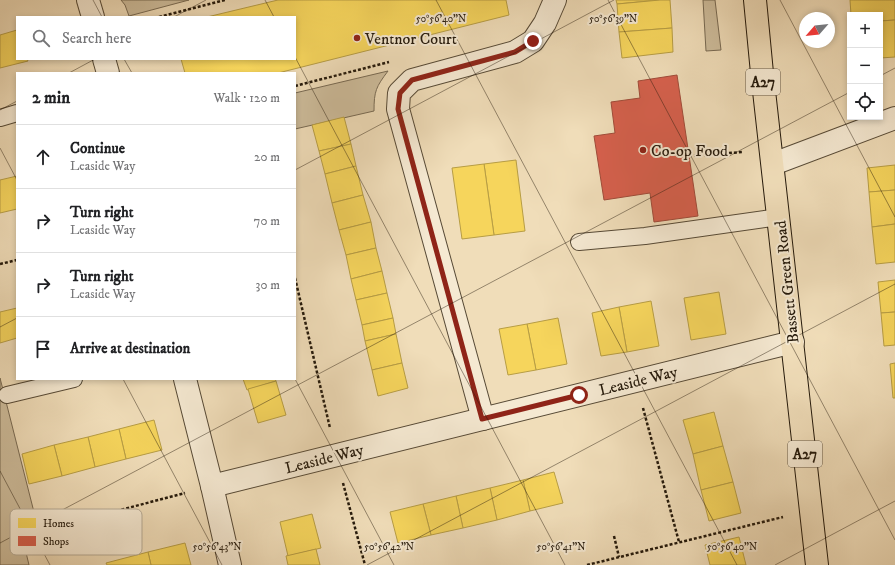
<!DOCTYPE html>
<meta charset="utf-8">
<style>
body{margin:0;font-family:"IM FELL DW Pica",serif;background:#f2f2f2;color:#202124}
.controls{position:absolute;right:12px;top:12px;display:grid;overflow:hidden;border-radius:0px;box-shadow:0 2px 6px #0003}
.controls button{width:36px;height:36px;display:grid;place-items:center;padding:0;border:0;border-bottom:1px solid #e0e0e0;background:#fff;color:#202124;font:20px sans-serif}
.compass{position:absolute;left:799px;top:12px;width:36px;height:36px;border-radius:50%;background:#fff;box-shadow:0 2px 6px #0003;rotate:242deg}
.stop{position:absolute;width:12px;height:12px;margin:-9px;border:3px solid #8f2418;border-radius:50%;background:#fff}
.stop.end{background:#8f2418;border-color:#fff;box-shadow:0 1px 4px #0008}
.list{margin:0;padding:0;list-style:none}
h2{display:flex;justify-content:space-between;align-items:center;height:52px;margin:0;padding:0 16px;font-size:17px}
h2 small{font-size:13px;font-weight:400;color:#757577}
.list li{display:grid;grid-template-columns:26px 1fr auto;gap:12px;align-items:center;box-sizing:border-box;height:64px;padding:0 16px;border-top:1px solid #e0e0e0}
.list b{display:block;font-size:15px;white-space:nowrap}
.list p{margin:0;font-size:13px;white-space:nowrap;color:#757577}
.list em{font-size:13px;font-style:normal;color:#757577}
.icon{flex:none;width:22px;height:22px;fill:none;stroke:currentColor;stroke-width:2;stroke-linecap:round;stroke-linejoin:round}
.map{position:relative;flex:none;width:895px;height:565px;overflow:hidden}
.search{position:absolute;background:#fff;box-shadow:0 2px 6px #0003;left:16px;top:16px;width:280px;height:44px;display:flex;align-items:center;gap:10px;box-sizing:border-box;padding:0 14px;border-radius:0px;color:#757577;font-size:15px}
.panel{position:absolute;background:#fff;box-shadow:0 2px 6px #0003;left:16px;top:72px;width:280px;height:308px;border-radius:0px}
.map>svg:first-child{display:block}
</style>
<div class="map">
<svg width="895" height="565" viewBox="0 0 895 565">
<rect width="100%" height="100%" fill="#f0ddb9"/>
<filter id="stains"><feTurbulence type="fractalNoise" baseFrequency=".005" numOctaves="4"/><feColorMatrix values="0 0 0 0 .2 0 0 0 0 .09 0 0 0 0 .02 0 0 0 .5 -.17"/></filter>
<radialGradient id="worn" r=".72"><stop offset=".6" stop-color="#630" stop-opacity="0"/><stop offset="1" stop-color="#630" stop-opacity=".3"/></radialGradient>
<g fill="#cdbc9b" stroke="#786a53">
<path d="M121,0H189L129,16L125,5Z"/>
<path d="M703,0H715L721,50L706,51Z"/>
<path d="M388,71C376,87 374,91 374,111L295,129V93Z"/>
<path d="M0,378L37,524L30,526L32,538L23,540L29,565H0Z"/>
</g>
<g fill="#f6d55c" stroke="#b79d44">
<path d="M278,0H506L509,15L278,73H185L181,59H295V17H207Z"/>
<path d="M616,0H660L617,4Z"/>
<path d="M660,0H670L672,28L619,32L617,4Z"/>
<path d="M850,0H895V20L880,21V15H851Z"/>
<path d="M895,20V57L880,58V21Z"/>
<path d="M672,28L673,52L622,58L619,32Z"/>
<path d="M17,30V59H27L28,61L0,68V35Z"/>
<path d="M344,117L351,144L319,151L312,125Z"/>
<path d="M351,144L356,166L325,174L319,151Z"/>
<path d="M516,160L525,231L494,235L484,164Z"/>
<path d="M484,164L494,235L462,239L452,168Z"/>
<path d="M895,165V190L869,192L867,168Z"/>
<path d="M356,166L363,195L332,203L325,174Z"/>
<path d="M17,176V209L0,213V180Z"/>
<path d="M895,190V224L872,227L869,192Z"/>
<path d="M363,195L371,222L339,230L332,203Z"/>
<path d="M371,222L376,248L346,255L339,230Z"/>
<path d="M895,224V262L876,264L872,227Z"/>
<path d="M376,248L382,271L351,279L346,255Z"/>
<path d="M382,271L387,293L356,300L351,279Z"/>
<path d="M895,280V312L881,313L878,282Z"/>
<path d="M719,292L726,334L691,340L684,298Z"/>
<path d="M387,293L393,318L362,325L356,300Z"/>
<path d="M651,301L659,346L627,352L619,307Z"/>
<path d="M619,307L627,352L601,356L592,313Z"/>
<path d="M17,308V338L0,343V312Z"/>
<path d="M895,312V345L884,346L881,313Z"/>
<path d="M393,318L396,334L365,341L362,325Z"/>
<path d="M558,318L567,364L536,370L527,324Z"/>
<path d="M527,324L536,370L508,375L499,329Z"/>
<path d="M396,334L402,363L372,370L365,341Z"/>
<path d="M402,363L408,388L378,396L372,370Z"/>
<path d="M895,363V398H893L890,364Z"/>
<path d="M243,379H275L276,381L247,390Z"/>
<path d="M276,381L286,415L258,423L248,389Z"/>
<path d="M714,412L723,446L693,454L683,420Z"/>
<path d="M154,420L162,450L126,459L119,429Z"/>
<path d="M119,429L126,459L95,467L88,437Z"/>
<path d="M88,437L95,467L62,476L54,445Z"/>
<path d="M54,445L62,476L29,484L22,454Z"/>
<path d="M723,446L733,482L701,490L693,454Z"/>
<path d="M554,472L563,503L530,511L523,480Z"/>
<path d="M523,480L530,511L497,520L490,488Z"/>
<path d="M733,482L741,513L709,521L701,490Z"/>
<path d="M490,488L497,520L463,528L456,496Z"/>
<path d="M456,496L463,528L431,535L423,504Z"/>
<path d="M423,504L431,535L398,543L390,512Z"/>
<path d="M312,514L321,548L288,556L280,522Z"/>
<path d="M739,537L746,565H710L705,545Z"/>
<path d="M185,543L191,565H151L148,552Z"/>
<path d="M316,549L320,565H288L286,556Z"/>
<path d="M148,552L151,565H107L106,563Z"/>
</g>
<path fill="#d6604d" stroke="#a14b39" d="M677,75L698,216L654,222L650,193L604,200L594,136L615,133L611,102L640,98L638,81Z"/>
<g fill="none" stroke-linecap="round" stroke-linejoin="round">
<defs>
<g id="lane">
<path d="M0,118L17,113"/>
<path d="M579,242L645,236L779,217"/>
<path d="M7,395L74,379"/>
</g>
<g id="street">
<path d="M88,0L93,17"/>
<path d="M104,59L108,73"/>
<path d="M773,164L895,118"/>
<path d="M185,379L212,486L230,565"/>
<path d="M483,419L398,109L399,93L412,80L515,52L533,41L545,23L555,0"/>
<path d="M212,486L793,342"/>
</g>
<path id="primary" d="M755,0L762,73L817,565"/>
</defs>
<use href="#lane" stroke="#574a36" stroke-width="18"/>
<use href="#street" stroke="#574a36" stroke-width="24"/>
<use href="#primary" stroke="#24190b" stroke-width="24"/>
<g stroke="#24190b" stroke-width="2.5" stroke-dasharray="3 2" stroke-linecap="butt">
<path d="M159,17L225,0"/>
<path d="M295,86L389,62"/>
<path d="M689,156L743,152"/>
<path d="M0,264L17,260"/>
<path d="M295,278L330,428"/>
<path d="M643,408L679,542"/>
<path d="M343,483L365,565"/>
<path d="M44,530L185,493"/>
<path d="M614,536L619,557"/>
<path d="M587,565L783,517"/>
</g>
<use href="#lane" stroke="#f5e9d2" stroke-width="16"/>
<use href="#street" stroke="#f5e9d2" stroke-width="22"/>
<use href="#primary" stroke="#f0ddb9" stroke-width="22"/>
</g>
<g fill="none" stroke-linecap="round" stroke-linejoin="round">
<path stroke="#8f2418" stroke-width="5" d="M533,41L515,52L412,80L400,93L398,109L482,419L579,395"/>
</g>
<path fill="none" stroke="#24190b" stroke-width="1" stroke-opacity="0.45" d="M93,0L102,17M265,0L274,17M436,0L737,565M608,0L895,540M780,0L895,217M174,17L206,0M295,57L565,565M124,59L132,73M69,73L95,59M880,76L895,68M0,110L17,101M0,148L17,180M295,170L614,0M0,327L17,318M123,379L222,565M295,379L394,565M0,471L50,565M0,543L850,92M367,565L895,284M775,565L895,501"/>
<g fill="#8f2418" stroke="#f5e9d2" stroke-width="1.5">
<circle cx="357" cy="38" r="4"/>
<circle cx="643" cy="150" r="4"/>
</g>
<g text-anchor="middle" stroke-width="4" stroke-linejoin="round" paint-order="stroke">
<g fill="#f5e9d2" stroke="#635747" stroke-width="1">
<rect x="746" y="69" width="34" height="26" rx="3"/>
<rect x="788" y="441" width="34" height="26" rx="3"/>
</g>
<g font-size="15" font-weight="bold" fill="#24190b">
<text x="763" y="87">A27</text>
<text x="805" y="459">A27</text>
</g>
<g font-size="16" fill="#24190b" stroke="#f5e9d2" text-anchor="start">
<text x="365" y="44">Ventnor Court</text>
<text x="651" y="156">Co-op Food</text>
</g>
<g font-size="16" fill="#24190b" stroke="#f5e9d2">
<text transform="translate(786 282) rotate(-96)" y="6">Bassett Green Road</text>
<text transform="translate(638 380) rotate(-14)" y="6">Leaside Way</text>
<text transform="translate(324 458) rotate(-14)" y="6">Leaside Way</text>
</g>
</g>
<rect x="10" y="509" width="132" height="46" rx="6" fill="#f5e9d2" stroke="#b6ab96" stroke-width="1"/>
<rect x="18" y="518" width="18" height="10" fill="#f6d55c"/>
<rect x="18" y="536" width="18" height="10" fill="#d6604d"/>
<g font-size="11" fill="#24190b">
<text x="43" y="527">Homes</text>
<text x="43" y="545">Shops</text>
</g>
<g font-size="10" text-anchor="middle" fill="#24190b" stroke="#f5e9d2" stroke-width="4" stroke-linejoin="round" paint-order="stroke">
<text x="441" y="22">50°56'40"N</text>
<text x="613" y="22">50°56'39"N</text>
<text x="217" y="550">50°56'43"N</text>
<text x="389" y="550">50°56'42"N</text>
<text x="561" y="550">50°56'41"N</text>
<text x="732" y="550">50°56'40"N</text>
</g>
<rect width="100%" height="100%" filter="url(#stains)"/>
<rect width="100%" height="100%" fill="url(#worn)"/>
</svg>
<div class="controls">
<button>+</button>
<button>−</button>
<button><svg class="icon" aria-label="locate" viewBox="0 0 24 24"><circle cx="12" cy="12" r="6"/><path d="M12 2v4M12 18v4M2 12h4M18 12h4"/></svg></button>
</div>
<svg class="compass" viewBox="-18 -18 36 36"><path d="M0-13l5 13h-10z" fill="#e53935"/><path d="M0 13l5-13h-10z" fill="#757577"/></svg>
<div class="stop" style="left:579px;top:395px"></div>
<div class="stop end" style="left:533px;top:41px"></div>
<div class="search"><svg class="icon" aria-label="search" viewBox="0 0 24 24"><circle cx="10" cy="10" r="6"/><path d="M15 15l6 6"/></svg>Search here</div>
<section class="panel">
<h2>2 min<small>Walk · 120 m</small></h2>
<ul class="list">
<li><svg class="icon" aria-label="ahead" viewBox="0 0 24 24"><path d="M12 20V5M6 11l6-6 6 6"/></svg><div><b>Continue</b><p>Leaside Way</p></div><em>20 m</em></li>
<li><svg class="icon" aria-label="right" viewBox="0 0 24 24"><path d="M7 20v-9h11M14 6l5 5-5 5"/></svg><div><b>Turn right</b><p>Leaside Way</p></div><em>70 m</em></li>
<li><svg class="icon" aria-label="right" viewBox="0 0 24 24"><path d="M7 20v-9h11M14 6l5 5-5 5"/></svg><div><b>Turn right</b><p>Leaside Way</p></div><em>30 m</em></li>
<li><svg class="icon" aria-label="arrive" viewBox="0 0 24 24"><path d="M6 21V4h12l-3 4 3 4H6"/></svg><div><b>Arrive at destination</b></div></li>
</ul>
</section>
</div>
